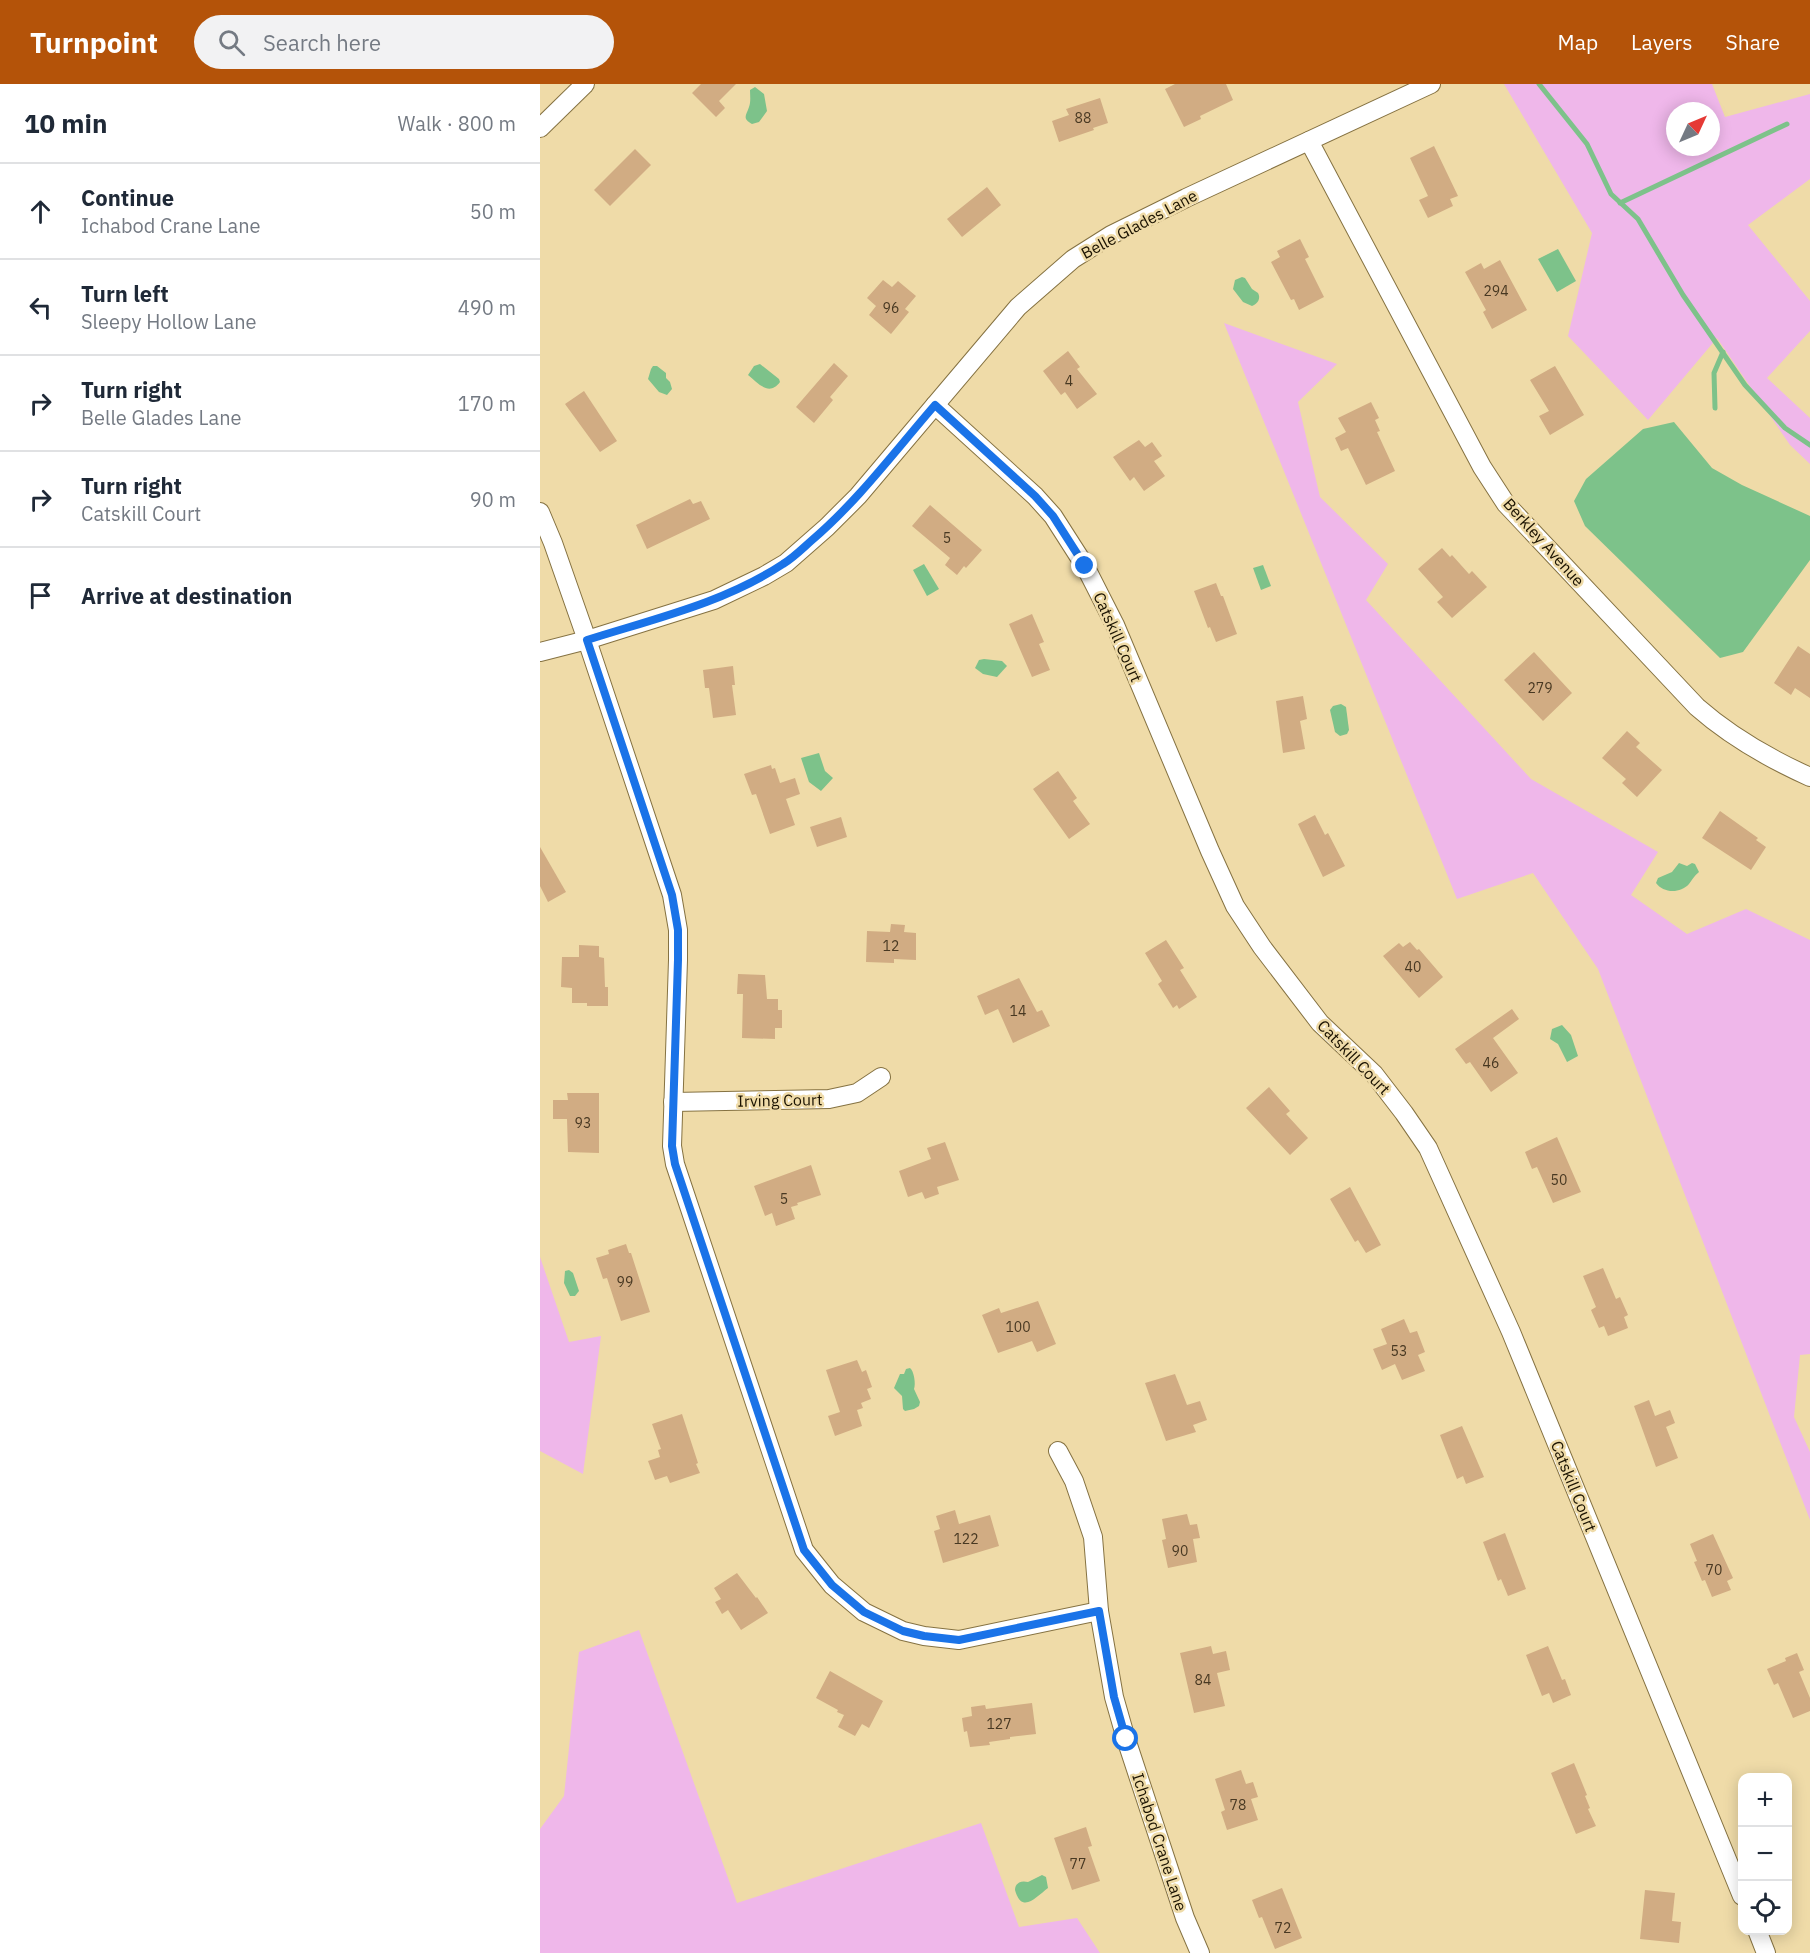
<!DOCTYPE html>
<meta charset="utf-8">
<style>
body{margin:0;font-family:"IBM Plex Sans",sans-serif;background:#f2f2f3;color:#1f2937}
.controls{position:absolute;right:18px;bottom:18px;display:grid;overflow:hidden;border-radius:12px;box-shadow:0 3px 15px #0003}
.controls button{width:54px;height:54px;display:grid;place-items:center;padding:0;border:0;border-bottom:2px solid #e0e1e3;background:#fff;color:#1f2937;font:30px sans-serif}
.compass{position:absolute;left:1126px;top:18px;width:54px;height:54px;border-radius:50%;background:#fff;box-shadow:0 3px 15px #0003;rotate:46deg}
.stop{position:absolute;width:18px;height:18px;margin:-14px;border:4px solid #1a73e8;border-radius:50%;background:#fff}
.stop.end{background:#1a73e8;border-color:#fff;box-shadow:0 2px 6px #0008}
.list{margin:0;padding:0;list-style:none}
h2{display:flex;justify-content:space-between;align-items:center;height:78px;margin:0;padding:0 24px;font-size:26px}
h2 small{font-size:20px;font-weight:400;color:#747a83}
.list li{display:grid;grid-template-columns:39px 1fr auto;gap:18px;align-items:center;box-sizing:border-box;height:96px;padding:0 24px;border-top:2px solid #e0e1e3}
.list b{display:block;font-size:22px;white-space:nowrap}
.list p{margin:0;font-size:20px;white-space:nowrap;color:#747a83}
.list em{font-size:20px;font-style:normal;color:#747a83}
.icon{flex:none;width:33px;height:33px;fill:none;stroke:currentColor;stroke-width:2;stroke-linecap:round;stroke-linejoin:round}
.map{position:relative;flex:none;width:1270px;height:1869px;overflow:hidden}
header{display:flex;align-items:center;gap:36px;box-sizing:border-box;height:84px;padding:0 30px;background:#b45309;color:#fff}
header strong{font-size:28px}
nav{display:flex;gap:33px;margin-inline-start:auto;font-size:21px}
.search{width:420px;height:54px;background:#f2f2f3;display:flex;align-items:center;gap:15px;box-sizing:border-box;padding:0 21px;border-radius:33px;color:#747a83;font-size:22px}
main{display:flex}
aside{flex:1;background:#fff}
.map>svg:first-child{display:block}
</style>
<header>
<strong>Turnpoint</strong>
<div class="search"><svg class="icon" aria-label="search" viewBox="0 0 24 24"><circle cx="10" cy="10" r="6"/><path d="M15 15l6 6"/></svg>Search here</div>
<nav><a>Map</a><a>Layers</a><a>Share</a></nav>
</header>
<main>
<aside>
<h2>10 min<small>Walk · 800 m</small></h2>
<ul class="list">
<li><svg class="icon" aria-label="ahead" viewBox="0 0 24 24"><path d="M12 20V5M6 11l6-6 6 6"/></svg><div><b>Continue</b><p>Ichabod Crane Lane</p></div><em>50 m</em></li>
<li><svg class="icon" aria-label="left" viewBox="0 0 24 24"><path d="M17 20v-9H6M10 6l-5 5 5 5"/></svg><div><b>Turn left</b><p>Sleepy Hollow Lane</p></div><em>490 m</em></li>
<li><svg class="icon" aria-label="right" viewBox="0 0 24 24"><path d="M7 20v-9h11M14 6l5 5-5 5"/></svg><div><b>Turn right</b><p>Belle Glades Lane</p></div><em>170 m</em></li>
<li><svg class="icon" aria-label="right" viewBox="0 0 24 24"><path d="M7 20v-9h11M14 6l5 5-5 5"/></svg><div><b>Turn right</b><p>Catskill Court</p></div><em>90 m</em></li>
<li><svg class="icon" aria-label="arrive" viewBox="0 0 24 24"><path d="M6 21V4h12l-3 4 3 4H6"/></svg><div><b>Arrive at destination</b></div></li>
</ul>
</aside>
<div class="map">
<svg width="1270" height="1869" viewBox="0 0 1270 1869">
<rect width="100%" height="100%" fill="#efdba8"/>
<g fill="#efb7ea" fill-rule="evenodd">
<path d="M964,0H1172L1185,33L1270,10V95L1208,141L1270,217V247L1227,294L1270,334V380L1250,361L1177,254L1108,336L1028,252L1052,149ZM1135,27H1171V63H1135Z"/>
<path d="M684,239L797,280L758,318L780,413L848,480L826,516L991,695L1118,768L1091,811L1147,850L1206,825L1270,856V1270L1260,1271L1254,1333L1270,1368V1436L1058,885L993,789L917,815Z"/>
<path d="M0,1173L29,1258L61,1252L43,1390L0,1367Z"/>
<path d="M99,1546L197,1819L441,1739L479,1843L537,1834L560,1869H0V1745L24,1712L39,1568Z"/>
</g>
<g fill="#7dc28a">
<path d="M215,3L224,10L227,27L219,38L212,40C202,34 206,32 209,23C211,18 210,11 210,6Z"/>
<path d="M1018,165L1036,197L1017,208L998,175Z"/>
<path d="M702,193L705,194L712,205L718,209C721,214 718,220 712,222L703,218L693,205L695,196Z"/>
<path d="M220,280L239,295L240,298C229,313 218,299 208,291L214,282Z"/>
<path d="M113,282H117L126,289V294L130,298L132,305L127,311L119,308L108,295L111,285Z"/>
<path d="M1134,338L1172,384L1202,401L1270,432V476L1203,568L1180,574L1045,442L1034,417L1046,395L1103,345Z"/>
<path d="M384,480L399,505L387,512L373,486Z"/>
<path d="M723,481L731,502L721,506L713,484Z"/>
<path d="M444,575L462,577L467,582L457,593L443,590L435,584L439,576Z"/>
<path d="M801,620L806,623L809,646L807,650L800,652L795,648L790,626L793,622Z"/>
<path d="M279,669L285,687L293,694L281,707L269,698L261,674Z"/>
<path d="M1139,779L1147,782L1152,779L1155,780L1159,788C1154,792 1152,796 1149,800C1140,810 1123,809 1116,799L1118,794L1132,788Z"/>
<path d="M1022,941L1031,951L1038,972L1027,978L1018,960L1010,955L1012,945Z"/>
<path d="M29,1186L33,1189L39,1207L35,1212H30L24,1199L25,1187Z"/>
<path d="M370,1284C374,1287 376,1300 374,1305L380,1318L379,1322L374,1325L365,1327L363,1325L362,1312L354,1304L360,1290H364L366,1285Z"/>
<path d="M502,1791L506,1793L508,1804C497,1812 482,1831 475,1806C475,1799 481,1796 488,1798Z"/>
</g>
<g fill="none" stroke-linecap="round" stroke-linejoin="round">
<g stroke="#7dc28a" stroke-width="5">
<path d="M999,0L1047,60L1071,110L1098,135L1143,211L1205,301L1245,344L1270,361"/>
<path d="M1080,119L1247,40"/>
<path d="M1175,324L1174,289L1183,268"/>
</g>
</g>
<g fill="#d1ac83">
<path d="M161,0H196L179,17L185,24L176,33L152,9Z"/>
<path d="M635,0H686L693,16L660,32L661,35L644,43L625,5Z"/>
<path d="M560,14L568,39L553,44L554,46L519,58L512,37L529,31L526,25Z"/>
<path d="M894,62L918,112L910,115L913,122L888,134L879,116L888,112L870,74Z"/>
<path d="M95,65L111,81L70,122L54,106Z"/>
<path d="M447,103L461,121L422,153L407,135Z"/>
<path d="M760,155L769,173L765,175L784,213L759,226L754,215L751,216L731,178L740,173L737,167Z"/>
<path d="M960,176L987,226L952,245L943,228L946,226L925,188L941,179L944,185Z"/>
<path d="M343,196L352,203L358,197L376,212L365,225L369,228L351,250L329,231L336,222L327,214Z"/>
<path d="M528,267L540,283L537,285L557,310L537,325L525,308L521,311L503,287Z"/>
<path d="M294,279L308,292L290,313L293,316L274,339L256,323Z"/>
<path d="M1015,282L1044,331L1010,351L999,332L1009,327L990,296Z"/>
<path d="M44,307L77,357L60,368L25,320Z"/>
<path d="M831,318L839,334L835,336L840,347L837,348L855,387L826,401L808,364L801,367L795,354L806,348L798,334Z"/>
<path d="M599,356L605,363L612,358L622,372L614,377L625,392L604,407L594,393L590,397L573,373Z"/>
<path d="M150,415L153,420L161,417L170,435L107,465L96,441Z"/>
<path d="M390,421L442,466L426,484L424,482L417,491L405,481L410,474L372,442Z"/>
<path d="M902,464L910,473L912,471L929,490L932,487L947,503L912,534L897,518L903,513L878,485Z"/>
<path d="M676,499L681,512H683L697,550L676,558L670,543L668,544L654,507Z"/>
<path d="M492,530L504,558L499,560L510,586L492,593L469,540Z"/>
<path d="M1258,562L1270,570V614L1255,604L1251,611L1234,599Z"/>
<path d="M994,568L1032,609L1003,637L964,596Z"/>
<path d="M193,582L195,601H192L196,631L173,634L169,604H165L163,586Z"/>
<path d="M763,612L767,635L760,637L765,665L743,669L736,617Z"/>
<path d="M1087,647L1100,659L1096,663L1122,686L1097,713L1082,699L1086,695L1062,674Z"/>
<path d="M231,681L232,685L235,684L240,699L255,694L260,710L246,715L255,741L230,750L216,710L212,711L204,690Z"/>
<path d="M518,687L537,714L533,717L550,740L529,755L493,705Z"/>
<path d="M1180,727L1218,754L1216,756L1226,763L1211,786L1162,754Z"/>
<path d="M775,731L785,751L788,749L805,782L783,793L758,740Z"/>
<path d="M301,733L307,753L277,763L270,743Z"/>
<path d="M0,763L26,808L8,818L0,802Z"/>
<path d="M351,840L365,841L364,848L376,849V876L354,875V879L326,878L327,847L350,848Z"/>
<path d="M626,856L644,884L640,886L657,913L639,925L637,921L633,924L618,900L622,897L605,869Z"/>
<path d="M870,858L877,866L879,865L903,893L879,914L843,872L859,859L863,863Z"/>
<path d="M39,861L59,862V873L64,874L65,903H68V922H47V919H32V904L21,903L22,873H39Z"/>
<path d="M198,890L225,891L227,915H238V926H242V944H235V955L202,954L203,910H197Z"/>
<path d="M479,894L497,928L502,926L510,942L473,959L458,925L445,931L437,912Z"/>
<path d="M972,925L979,935L953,954L978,989L951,1008L930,978L926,980L915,965Z"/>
<path d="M729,1003L750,1027L746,1030L768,1054L750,1071L706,1024Z"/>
<path d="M27,1009H59V1069L28,1068L27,1035H13V1016H28Z"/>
<path d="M1017,1053L1041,1108L1013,1119L997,1083L992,1085L985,1068Z"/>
<path d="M405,1058L419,1096L397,1103L399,1110L385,1115L382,1108L368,1113L359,1087L391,1075L387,1064Z"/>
<path d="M271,1081L281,1111L257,1119L258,1121L251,1123L255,1135L236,1142L232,1129L225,1132L214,1102Z"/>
<path d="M810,1103L841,1161L826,1169L818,1156L815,1158L790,1115Z"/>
<path d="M86,1160L89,1169H91L110,1228L81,1237L67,1194L63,1195L56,1174L69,1170L68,1166Z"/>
<path d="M1063,1184L1076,1215L1080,1213L1088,1231L1084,1233L1088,1244L1068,1252L1064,1242L1059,1244L1051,1226L1056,1223L1043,1192Z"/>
<path d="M498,1217L516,1260L497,1268L492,1257L458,1269L442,1231L459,1224L461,1229Z"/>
<path d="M864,1235L870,1249L877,1247L885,1268L878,1271L885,1287L862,1296L855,1280L842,1286L833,1265L847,1260L841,1245Z"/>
<path d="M317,1276L322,1288L326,1286L332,1303L327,1305L331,1315L321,1319L323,1324L317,1326L322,1342L295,1352L288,1332L300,1328L286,1286Z"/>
<path d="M635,1290L647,1321L660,1317L667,1336L653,1341L656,1348L626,1357L605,1299Z"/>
<path d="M1109,1316L1115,1332L1130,1326L1135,1339L1126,1343L1138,1374L1116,1383L1094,1322Z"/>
<path d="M142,1330L158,1379L156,1380L160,1389L130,1399L127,1392L115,1396L108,1377L120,1373L118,1366L121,1365L112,1340Z"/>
<path d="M922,1342L944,1393L926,1400L923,1392L917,1395L900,1351Z"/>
<path d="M415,1426L419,1440L450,1431L459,1462L403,1479L394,1447L400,1445L396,1432Z"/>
<path d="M647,1430L650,1441L657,1440L660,1454L653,1455L657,1478L628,1484L622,1456L626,1455L622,1435Z"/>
<path d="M965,1449L986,1505L968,1512L961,1495L958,1497L943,1458Z"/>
<path d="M1173,1450L1193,1494L1187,1497L1191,1506L1172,1513L1165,1496L1162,1497L1154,1478L1157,1477L1150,1460Z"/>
<path d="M197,1489L216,1514L217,1513L228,1529L201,1546L188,1526L182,1530L175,1518L181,1515L174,1504Z"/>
<path d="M671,1562L673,1570L686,1567L690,1586L677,1589L685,1622L654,1629L640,1569Z"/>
<path d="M1008,1562L1022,1596L1025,1595L1031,1611L1013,1619L1009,1609L1002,1612L986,1571Z"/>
<path d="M1257,1569L1264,1586L1259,1588L1270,1614V1627L1253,1634L1238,1599L1234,1601L1227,1585L1246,1577L1245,1574Z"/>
<path d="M290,1587L343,1617L329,1644L322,1640L315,1652L298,1643L304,1631L297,1628L298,1626L276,1614Z"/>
<path d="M492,1619L496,1650L470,1653V1655L449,1658L450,1661L430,1663L427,1647L424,1648L422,1634L432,1632L431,1623L445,1621L446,1625Z"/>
<path d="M1034,1679L1047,1711L1045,1712L1050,1724L1048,1725L1056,1742L1036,1750L1011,1689Z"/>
<path d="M701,1686L706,1700L713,1698L718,1713L711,1715L718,1736L687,1746L681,1728L685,1726L675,1695Z"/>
<path d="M546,1743L552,1762L548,1763L560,1797L532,1806L514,1754Z"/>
<path d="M742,1804L762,1854L735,1865L722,1833L719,1834L712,1816Z"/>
<path d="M1105,1806L1135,1809L1132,1837L1141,1838L1139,1859L1100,1855Z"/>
</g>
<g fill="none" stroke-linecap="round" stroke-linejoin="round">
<defs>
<g id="minor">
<path d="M0,44L45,0"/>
<path d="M769,57L942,383L966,420L1157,623C1190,652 1230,675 1270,693"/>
<path d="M395,321L495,412L513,432L545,482L575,541L670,767L695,822L722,863L780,939L834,990L864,1029L888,1064L971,1248L1202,1812"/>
<path d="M0,428L13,459L47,556L132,811L138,846V876L132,1062L135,1080L264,1466L292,1501L324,1528L363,1547L384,1552L419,1556L559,1527"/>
<path d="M0,568L47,556L174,516L224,492L246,479L287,443L318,412L478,223L533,175L571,151L646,114L891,0"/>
<path d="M133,1018L289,1015L317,1009L341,993"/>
<path d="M518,1367L534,1397L553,1453L559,1527L574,1613L586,1655L645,1834L660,1869"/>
<path d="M1217,1846L1226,1869"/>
</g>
</defs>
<use href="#minor" stroke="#857242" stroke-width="20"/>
<use href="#minor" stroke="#fff" stroke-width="18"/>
</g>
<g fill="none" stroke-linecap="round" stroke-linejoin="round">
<path stroke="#1a73e8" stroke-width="8" d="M545,482L513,432L495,412L395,321C355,367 318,417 271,457C262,465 253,474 243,480C184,519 113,535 47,556L132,811L138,846V876L132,1062L135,1080L264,1466L292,1501L324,1528L363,1547L384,1552L419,1556L559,1527L574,1613L586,1655"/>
</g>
<g text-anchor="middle" stroke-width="5" stroke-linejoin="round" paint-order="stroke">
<g font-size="14" fill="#483822">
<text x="543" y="39">88</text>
<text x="956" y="212">294</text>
<text x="351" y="229">96</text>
<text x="529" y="302">4</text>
<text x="407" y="459">5</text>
<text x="1000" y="609">279</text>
<text x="351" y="867">12</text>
<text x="873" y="888">40</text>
<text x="478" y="932">14</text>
<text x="951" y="984">46</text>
<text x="43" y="1044">93</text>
<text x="1019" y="1101">50</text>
<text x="244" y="1120">5</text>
<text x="85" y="1203">99</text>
<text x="478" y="1248">100</text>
<text x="859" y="1272">53</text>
<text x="426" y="1460">122</text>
<text x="640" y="1472">90</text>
<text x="1174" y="1491">70</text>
<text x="663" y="1601">84</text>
<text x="459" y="1645">127</text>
<text x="698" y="1726">78</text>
<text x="538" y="1785">77</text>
<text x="743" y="1849">72</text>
</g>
<g font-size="16" fill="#1a1201" stroke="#efdba8">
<text transform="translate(599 140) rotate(-28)" y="6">Belle Glades Lane</text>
<text transform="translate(1004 458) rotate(48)" y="6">Berkley Avenue</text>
<text transform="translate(578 553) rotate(66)" y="6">Catskill Court</text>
<text transform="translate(814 973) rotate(46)" y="6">Catskill Court</text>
<text transform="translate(240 1016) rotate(-1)" y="6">Irving Court</text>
<text transform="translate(1034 1402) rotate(68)" y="6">Catskill Court</text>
<text transform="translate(620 1758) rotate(72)" y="6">Ichabod Crane Lane</text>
</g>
</g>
</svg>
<div class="controls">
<button>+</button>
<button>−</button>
<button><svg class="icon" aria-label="locate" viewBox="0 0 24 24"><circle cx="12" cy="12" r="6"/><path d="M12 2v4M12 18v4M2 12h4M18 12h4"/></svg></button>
</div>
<svg class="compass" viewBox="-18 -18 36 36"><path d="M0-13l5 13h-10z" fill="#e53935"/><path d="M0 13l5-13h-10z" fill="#747a83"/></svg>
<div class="stop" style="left:586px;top:1655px"></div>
<div class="stop end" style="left:545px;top:482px"></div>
</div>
</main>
